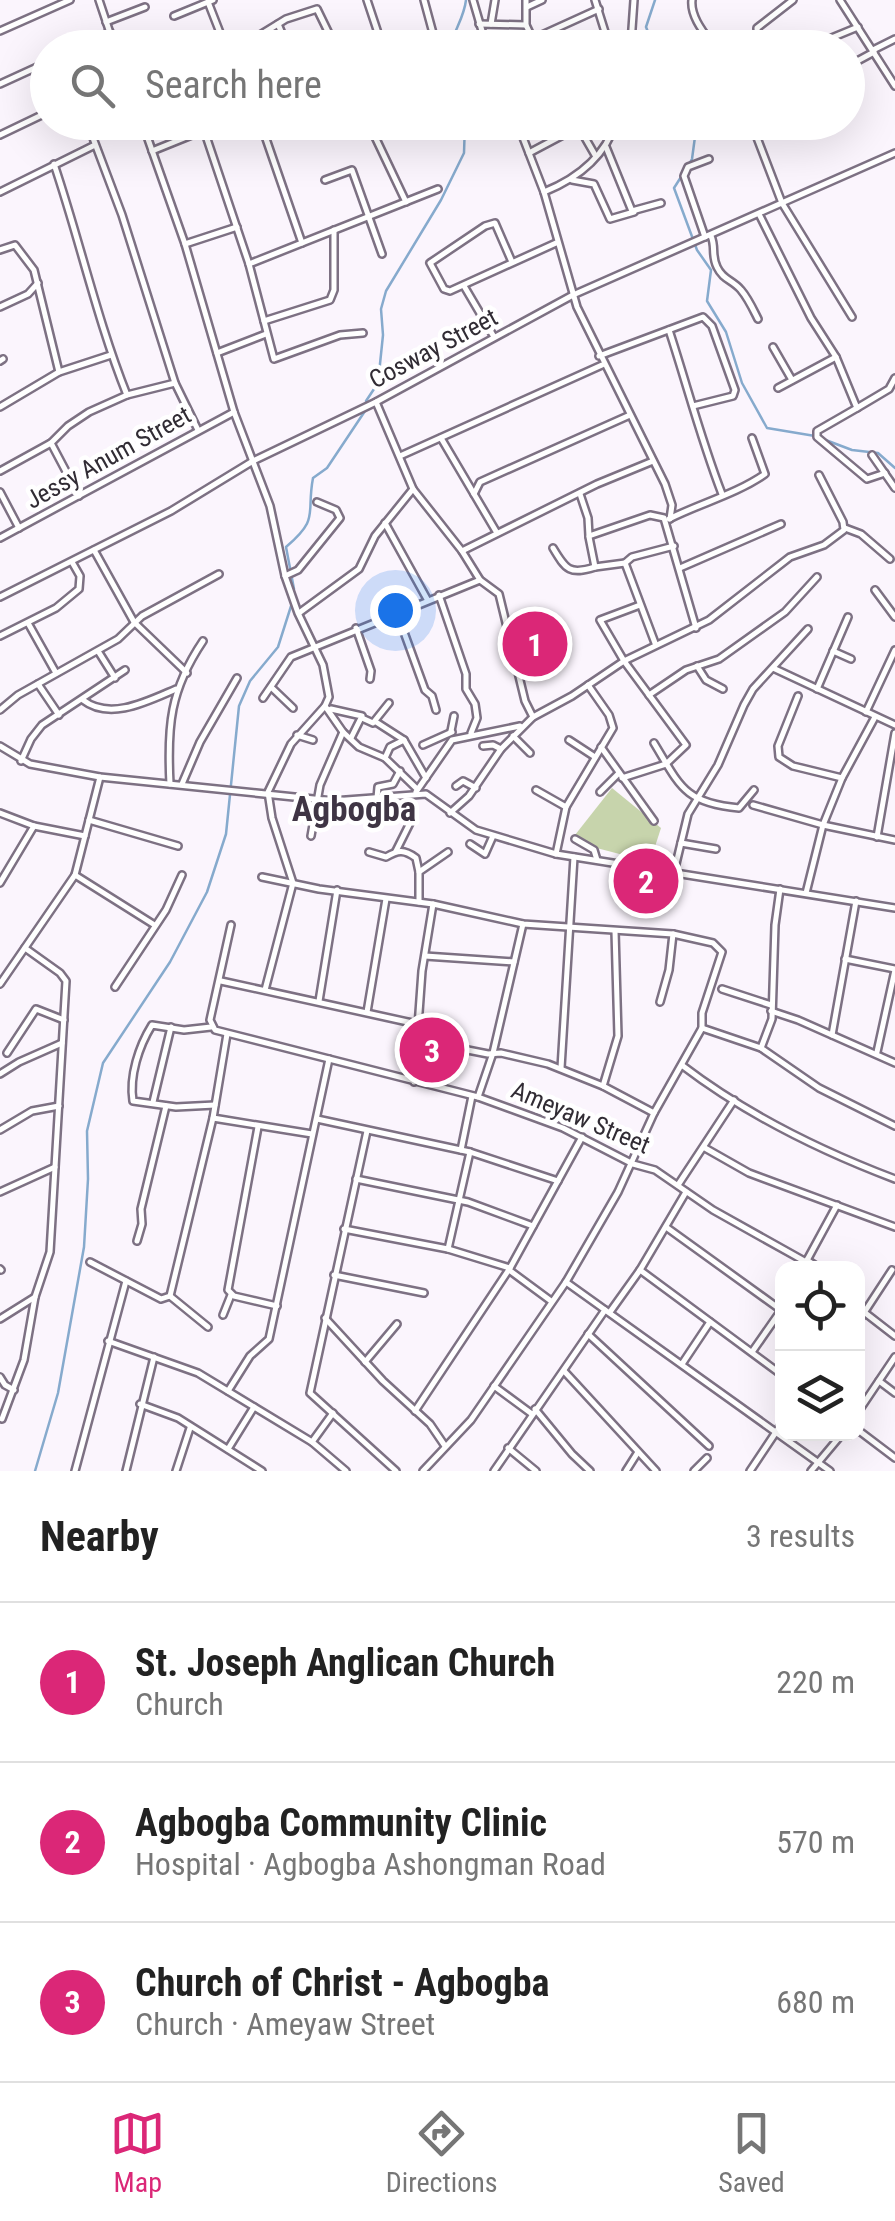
<!DOCTYPE html>
<meta charset="utf-8">
<style>
body{margin:0;font-family:"Roboto Condensed",sans-serif;background:#f2f2f2;color:#222}
.controls{position:absolute;right:30px;bottom:30px;display:grid;overflow:hidden;border-radius:20px;box-shadow:0 10px 40px #0002}
.controls button{width:90px;height:90px;display:grid;place-items:center;padding:0;border:0;border-bottom:2px solid #e0e0e0;background:#fff;color:#222;font:50px sans-serif}
.you{position:absolute;left:395px;top:610px;width:35px;height:35px;margin:-25px;border:8px solid #fff;border-radius:50%;background:#1a73e8;box-shadow:0 0 0 15px #1a73e833}
.badge{display:grid;place-items:center;width:65px;height:65px;border-radius:50%;background:#db2777;color:#fff;font-size:32px;font-weight:700}
.pin{position:absolute;translate:-50% -50%;border:5px solid #fff;box-shadow:0 2px 10px #0006}
.list{margin:0;padding:0;list-style:none}
h2{display:flex;justify-content:space-between;align-items:center;height:130px;margin:0;padding:0 40px;font-size:42px}
h2 small{font-size:32px;font-weight:400;color:#767676}
.list li{display:grid;grid-template-columns:65px 1fr auto;gap:30px;align-items:center;box-sizing:border-box;height:160px;padding:0 40px;border-top:2px solid #e0e0e0}
.list b{display:block;font-size:38px;white-space:nowrap}
.list p{margin:0;font-size:32px;white-space:nowrap;color:#767676}
.list em{font-size:32px;font-style:normal;color:#767676}
.icon{flex:none;width:55px;height:55px;fill:none;stroke:currentColor;stroke-width:2;stroke-linecap:round;stroke-linejoin:round}
.map{position:relative;flex:none;width:895px;height:1471px;overflow:hidden}
.search{position:absolute;background:#fff;box-shadow:0 10px 40px #0002;left:30px;right:30px;top:30px;height:110px;display:flex;align-items:center;gap:25px;box-sizing:border-box;padding:0 35px;border-radius:55px;color:#767676;font-size:38px}
.sheet{height:610px;background:#fff}
nav{display:flex;justify-content:space-around;align-items:center;box-sizing:border-box;height:140px;border-top:2px solid #e0e0e0;background:#fff;font-size:28px;color:#767676}
nav a{display:grid;justify-items:center;gap:5px}
nav .on{color:#db2777}
.map>svg:first-child{display:block}
</style>
<div class="map">
<svg width="895" height="1471" viewBox="0 0 895 1471">
<rect width="100%" height="100%" fill="#fbf5fd"/>
<path fill="#c7d4ac" d="M612,788L661,828L650,862L589,846L575,835Z"/>
<g fill="none" stroke-linecap="round" stroke-linejoin="round">
<g stroke="#86aacd" stroke-width="2.5">
<path d="M655,0L646,27L650,37L669,48"/>
<path d="M450,48C454,30 464,18 466,0"/>
<path d="M688,166L692,159L697,122"/>
<path d="M681,177L674,188L697,250L711,270L707,301L726,332L742,383L767,428L815,436L852,450L878,453L895,468"/>
<path d="M366,401L378,383L383,335L381,309L386,291L441,200L464,153L465,122"/>
<path d="M294,589L286,547C320,518 306,515 313,478L327,468L365,411"/>
<path d="M35,1471L58,1393L84,1247L88,1179L87,1131L103,1063L170,962L207,892L226,834L239,706L250,681L278,647L292,603"/>
</g>
<defs>
<g id="minor">
<path d="M99,0L115,48"/>
<path d="M367,0L383,48"/>
<path d="M424,0L437,48"/>
<path d="M473,0L487,48"/>
<path d="M526,0V25L537,48"/>
<path d="M595,0L610,48"/>
<path d="M692,0C690,17 705,34 715,48"/>
<path d="M840,0L895,86"/>
<path d="M208,2L226,48"/>
<path d="M527,7L542,0"/>
<path d="M174,16L213,0"/>
<path d="M106,22L145,7"/>
<path d="M278,24L288,48"/>
<path d="M479,24L526,25"/>
<path d="M491,24L495,0"/>
<path d="M0,31L70,0"/>
<path d="M533,39L599,9"/>
<path d="M631,43L634,0"/>
<path d="M679,43L705,34"/>
<path d="M77,48L110,32"/>
<path d="M239,48L286,19L317,9L336,48"/>
<path d="M619,48L631,43L650,48"/>
<path d="M758,48L757,28L793,0"/>
<path d="M807,48L858,27"/>
<path d="M873,50L895,39"/>
<path d="M848,66L874,52"/>
<path d="M0,84L48,62"/>
<path d="M87,122L122,215L175,383L198,430"/>
<path d="M142,122L185,244L234,412L270,506L285,576L298,613L323,665L329,697L325,706L291,744L268,792L272,818L293,883L265,990"/>
<path d="M251,122L258,133L292,122"/>
<path d="M368,122L406,202"/>
<path d="M517,122L544,192L577,307L665,484L672,505L670,519"/>
<path d="M576,122L595,155"/>
<path d="M751,122L782,203L852,317"/>
<path d="M264,133L302,243"/>
<path d="M0,135L48,112"/>
<path d="M606,147L632,211L661,203"/>
<path d="M152,151L204,130L249,264L274,359L340,335L363,333"/>
<path d="M529,153L578,127"/>
<path d="M54,164C80,241 97,320 127,395"/>
<path d="M325,180L352,170L382,254"/>
<path d="M572,180L594,184L610,219L634,212"/>
<path d="M0,192L95,145"/>
<path d="M544,192C576,179 605,157 616,122"/>
<path d="M759,214L811,318L836,357L857,408L817,431V437L867,479L885,473"/>
<path d="M711,236C716,247 711,255 717,267C723,280 733,280 741,290C748,298 753,309 758,319"/>
<path d="M705,237L684,176L688,167L709,159"/>
<path d="M185,244L237,227"/>
<path d="M0,250L15,245L34,270L59,372"/>
<path d="M512,262L495,223L485,226L430,263L444,289L450,291L556,243"/>
<path d="M249,264L438,189"/>
<path d="M464,286L494,337"/>
<path d="M0,307L28,294L38,283"/>
<path d="M264,321L330,300L334,290V230"/>
<path d="M669,330C687,385 701,440 722,494"/>
<path d="M773,347L792,380"/>
<path d="M217,353L266,334"/>
<path d="M599,356L703,317L712,326L735,390L733,396L693,406"/>
<path d="M0,361L3,359"/>
<path d="M778,388L836,357"/>
<path d="M376,402L413,489L462,551L480,580L499,594L525,701L533,717"/>
<path d="M0,407L59,372L111,355"/>
<path d="M857,408L889,389L895,378"/>
<path d="M441,438L497,533"/>
<path d="M51,443L79,496"/>
<path d="M872,455L895,488"/>
<path d="M400,456L602,365"/>
<path d="M0,471L51,443L68,426L89,412L127,395L175,383"/>
<path d="M0,492L19,528"/>
<path d="M474,494L480,482L630,415"/>
<path d="M580,494L588,518L589,536L650,515L664,518L696,628"/>
<path d="M669,519C701,503 736,494 765,474L752,438"/>
<path d="M385,523L427,599"/>
<path d="M845,528L861,534L890,559"/>
<path d="M589,537L595,567L625,563"/>
<path d="M0,538L234,412"/>
<path d="M553,548C566,570 570,575 595,567"/>
<path d="M94,550L134,622L187,673"/>
<path d="M462,551L597,484L653,461"/>
<path d="M680,568L781,524"/>
<path d="M285,576L298,570L340,518L336,510L317,502"/>
<path d="M875,590L895,617"/>
<path d="M439,595L466,674V689L475,704L477,718L471,733"/>
<path d="M0,597L171,511L253,461L376,402L573,295L895,153"/>
<path d="M299,613L359,569L375,536L413,489"/>
<path d="M397,613L425,690L432,696L436,710"/>
<path d="M28,623L56,673"/>
<path d="M356,628L371,671L370,679"/>
<path d="M0,636L56,608L79,589L80,576L72,562"/>
<path d="M655,643L625,563L632,557L674,546"/>
<path d="M98,651L115,678"/>
<path d="M833,651L851,659"/>
<path d="M697,666L706,680L723,689"/>
<path d="M773,668L895,725"/>
<path d="M38,684L59,715"/>
<path d="M271,687L293,708"/>
<path d="M817,689L848,617"/>
<path d="M649,695L686,670L719,659L785,612L817,577"/>
<path d="M798,696L778,746L779,757L793,766L842,778"/>
<path d="M263,698L291,657L480,580"/>
<path d="M83,700C110,721 148,701 176,689"/>
<path d="M325,706L343,732L359,747L385,758L416,788"/>
<path d="M331,709L362,716L351,738"/>
<path d="M0,710L18,695L118,639L142,616L219,574"/>
<path d="M866,712L895,650"/>
<path d="M362,718L373,723L389,703"/>
<path d="M376,722L404,740"/>
<path d="M451,731L454,716"/>
<path d="M297,735L313,740"/>
<path d="M513,736L530,753"/>
<path d="M569,740L595,757"/>
<path d="M654,743C680,786 684,803 739,808L754,790"/>
<path d="M423,745L452,732"/>
<path d="M0,746L30,764L100,777L333,801L426,794L476,830L556,854L895,908"/>
<path d="M483,746L493,745L501,749"/>
<path d="M601,747L654,821"/>
<path d="M385,758L390,747L404,740L426,778"/>
<path d="M21,761L31,739L42,725L125,670"/>
<path d="M622,778L666,764L686,745L624,661L600,620L640,605"/>
<path d="M170,784C167,726 170,690 203,641"/>
<path d="M182,784L200,742L237,678"/>
<path d="M456,786L463,781L476,788"/>
<path d="M536,790L566,807"/>
<path d="M416,792L452,740L520,726"/>
<path d="M600,792L619,773"/>
<path d="M377,798L378,787L393,784L400,771"/>
<path d="M359,801L364,811L375,817"/>
<path d="M753,805L823,825L895,840"/>
<path d="M0,813L34,826L85,836"/>
<path d="M450,813L469,796L501,749L533,717L572,696L624,661L709,620L790,557L824,545L844,530L843,522L819,475"/>
<path d="M89,820L178,846"/>
<path d="M311,836L320,785L343,732"/>
<path d="M877,837L895,733"/>
<path d="M575,839L594,850L597,860"/>
<path d="M681,843L716,849"/>
<path d="M470,844L485,854L493,836"/>
<path d="M396,851L413,817"/>
<path d="M369,852L386,857C398,850 404,849 416,858L419,872"/>
<path d="M556,854L566,807L613,728L609,715L588,685"/>
<path d="M674,872L688,814L718,765L744,705L753,689L808,629"/>
<path d="M75,875L153,924"/>
<path d="M262,877L319,889L433,904L523,924L673,934L713,943L722,952L702,1013V1028L654,1113L618,1192L566,1282L471,1420L423,1471"/>
<path d="M0,883L34,826"/>
<path d="M806,893L823,825L842,778L875,717"/>
<path d="M419,902V872L448,852"/>
<path d="M231,925L210,1020L215,1030L478,1097L563,1128L633,1164L655,1170L713,1210L806,1262"/>
<path d="M425,956L514,962"/>
<path d="M845,959L895,969"/>
<path d="M221,981L417,1024"/>
<path d="M0,984L75,875L100,777"/>
<path d="M115,987L166,910L182,875"/>
<path d="M722,989L771,1005"/>
<path d="M319,1001L337,890"/>
<path d="M660,1002L669,970L673,934"/>
<path d="M771,1011L798,1020L895,1063"/>
<path d="M367,1012L386,899"/>
<path d="M211,1027L184,1030L152,1025C139,1046 129,1076 133,1101L176,1107L215,1105"/>
<path d="M702,1028L761,1048L819,1088L895,1126"/>
<path d="M832,1035L856,901"/>
<path d="M417,1040L488,1054L501,1053L548,1064L603,1086L654,1113"/>
<path d="M761,1048L772,1019L775,925L780,889"/>
<path d="M877,1052L895,970"/>
<path d="M7,1053L36,1009L64,1020"/>
<path d="M683,1066C746,1114 821,1151 895,1179"/>
<path d="M561,1068L574,857"/>
<path d="M0,1074L19,1062L62,1043"/>
<path d="M414,1082L422,971L433,904"/>
<path d="M603,1086L618,1036L615,931"/>
<path d="M478,1097L493,1053L523,924"/>
<path d="M153,1102L171,1027"/>
<path d="M213,1118L312,1134"/>
<path d="M317,1119L470,1152L558,1181"/>
<path d="M258,1127L228,1290L234,1296L277,1306"/>
<path d="M0,1130L32,1111L59,1106"/>
<path d="M367,1131L310,1393L396,1471"/>
<path d="M705,1148L749,1173L895,1227"/>
<path d="M461,1150L472,1096"/>
<path d="M356,1179L468,1202L533,1226"/>
<path d="M678,1185L734,1100"/>
<path d="M0,1192L55,1167"/>
<path d="M666,1227L781,1310"/>
<path d="M344,1229L448,1249L510,1268"/>
<path d="M137,1241L142,1224L141,1209L166,1106"/>
<path d="M448,1249L470,1152"/>
<path d="M807,1260L819,1268"/>
<path d="M90,1262L161,1299L170,1296L213,1118L227,1034"/>
<path d="M807,1268L806,1262L837,1205"/>
<path d="M0,1269L1,1270"/>
<path d="M509,1270L551,1301"/>
<path d="M640,1270L782,1375"/>
<path d="M334,1275L424,1293"/>
<path d="M566,1282L830,1471"/>
<path d="M170,1296L208,1327"/>
<path d="M610,1312L640,1270L686,1192"/>
<path d="M864,1312L895,1336"/>
<path d="M223,1315L231,1295"/>
<path d="M325,1318L383,1381L430,1424L445,1446"/>
<path d="M0,1319L35,1297"/>
<path d="M858,1322L892,1270"/>
<path d="M588,1334L709,1446"/>
<path d="M108,1341L198,1373L312,1442L346,1471"/>
<path d="M752,1352L782,1309"/>
<path d="M365,1362L397,1324"/>
<path d="M682,1364L710,1322"/>
<path d="M564,1371L656,1471"/>
<path d="M0,1377L5,1385L14,1390"/>
<path d="M879,1381L895,1393"/>
<path d="M494,1386L532,1414"/>
<path d="M228,1391L250,1356L269,1339L329,1059"/>
<path d="M140,1404L178,1418L262,1471"/>
<path d="M535,1409L572,1454L590,1471"/>
<path d="M415,1411L510,1268L582,1137"/>
<path d="M858,1412L895,1357"/>
<path d="M2,1419L24,1360L35,1297L50,1252L66,981L60,973L25,948"/>
<path d="M858,1430L895,1458"/>
<path d="M312,1442L333,1413"/>
<path d="M508,1448L536,1471"/>
<path d="M228,1449L254,1407"/>
<path d="M75,1471L126,1281"/>
<path d="M126,1471L154,1357"/>
<path d="M176,1471L190,1428"/>
<path d="M494,1471L605,1310"/>
<path d="M626,1471L638,1452"/>
<path d="M694,1471L707,1458"/>
<path d="M750,1471L782,1423"/>
<path d="M811,1471L842,1434"/>
</g>
</defs>
<use href="#minor" stroke="#7d7183" stroke-width="10"/>
<use href="#minor" stroke="#fff" stroke-width="5"/>
</g>
<g text-anchor="middle" stroke-width="9" stroke-linejoin="round" paint-order="stroke">
<g font-size="25" fill="#312c34" stroke="#fff">
<text transform="translate(433 348) rotate(-28)" y="9">Cosway Street</text>
<text transform="translate(108 457) rotate(-29)" y="9">Jessy Anum Street</text>
<text transform="translate(581 1117) rotate(23)" y="9">Ameyaw Street</text>
</g>
<g font-size="35" font-weight="bold" fill="#3f3544" stroke="#fff">
<text x="354" y="821">Agbogba</text>
</g>
</g>
</svg>
<div class="controls">
<button><svg class="icon" aria-label="locate" viewBox="0 0 24 24"><circle cx="12" cy="12" r="6"/><path d="M12 2v4M12 18v4M2 12h4M18 12h4"/></svg></button>
<button><svg class="icon" aria-label="layers" viewBox="0 0 24 24"><path d="M12 4l9 5-9 5-9-5zM3 14l9 5 9-5"/></svg></button>
</div>
<div class="you"></div>
<div class="pin badge" style="left:535px;top:644px">1</div>
<div class="pin badge" style="left:646px;top:881px">2</div>
<div class="pin badge" style="left:432px;top:1050px">3</div>
<div class="search"><svg class="icon" aria-label="search" viewBox="0 0 24 24"><circle cx="10" cy="10" r="6"/><path d="M15 15l6 6"/></svg>Search here</div>
</div>
<section class="sheet">
<h2>Nearby<small>3 results</small></h2>
<ul class="list">
<li><span class="badge">1</span><div><b>St. Joseph Anglican Church</b><p>Church</p></div><em>220 m</em></li>
<li><span class="badge">2</span><div><b>Agbogba Community Clinic</b><p>Hospital · Agbogba Ashongman Road</p></div><em>570 m</em></li>
<li><span class="badge">3</span><div><b>Church of Christ - Agbogba</b><p>Church · Ameyaw Street</p></div><em>680 m</em></li>
</ul>
</section>
<nav>
<a class="on"><svg class="icon" aria-label="map" viewBox="0 0 24 24"><path d="M3 6l6-2 6 2 6-2v14l-6 2-6-2-6 2zM9 4v14M15 6v14"/></svg>Map</a>
<a><svg class="icon" aria-label="directions" viewBox="0 0 24 24"><path d="M12 3l9 9-9 9-9-9zM9 14v-3h6M13 9l2 2-2 2"/></svg>Directions</a>
<a><svg class="icon" aria-label="saved" viewBox="0 0 24 24"><path d="M7 4h10v16l-5-4-5 4z"/></svg>Saved</a>
</nav>
